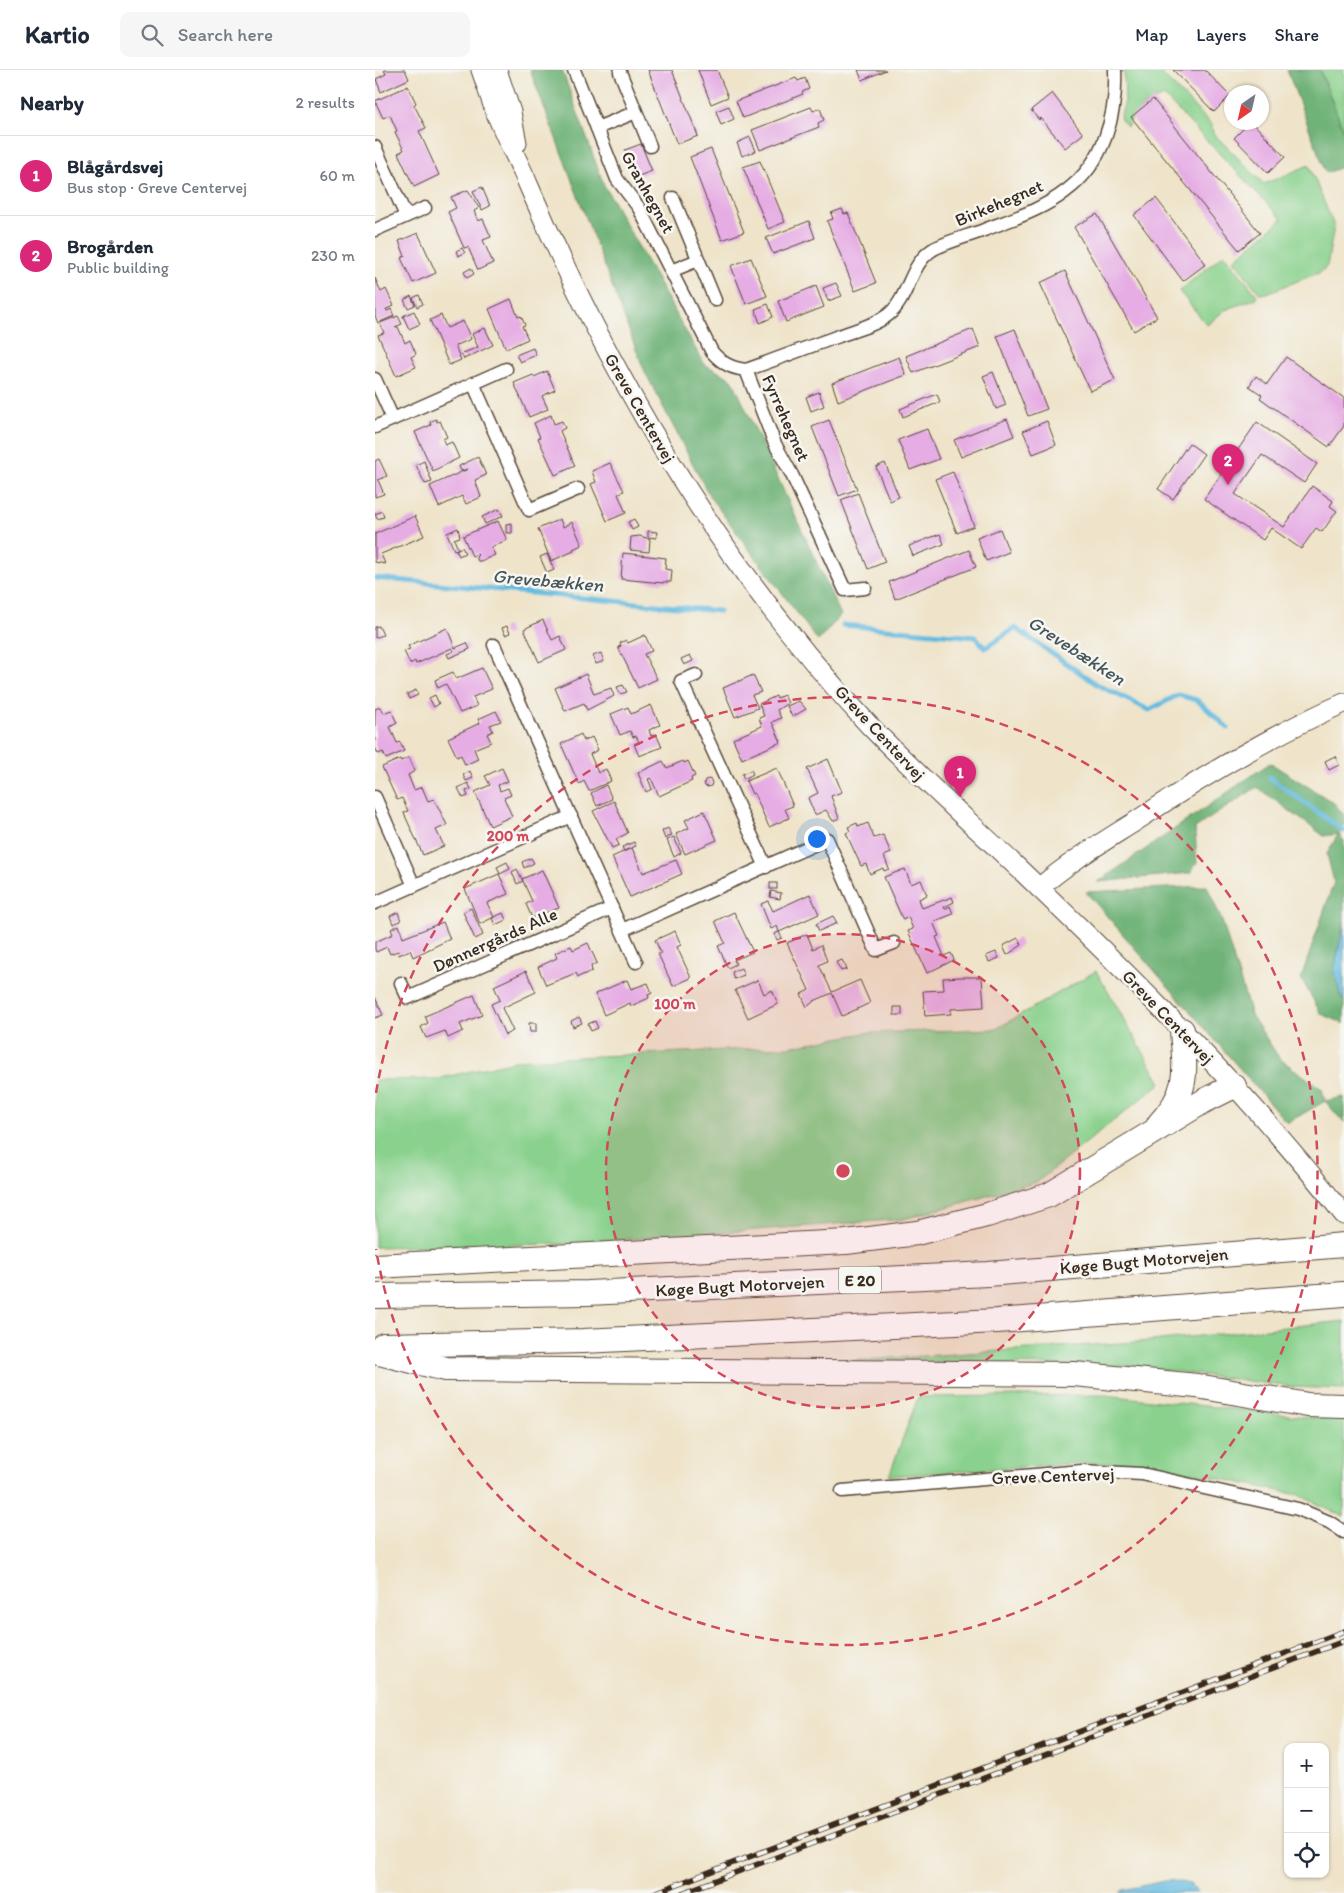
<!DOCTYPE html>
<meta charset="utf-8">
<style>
body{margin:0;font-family:Itim,sans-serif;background:#f6f6f7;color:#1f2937}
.controls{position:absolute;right:15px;bottom:15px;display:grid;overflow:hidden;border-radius:10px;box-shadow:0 1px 4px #0004}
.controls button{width:45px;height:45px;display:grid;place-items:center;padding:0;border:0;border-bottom:1px solid #e0e1e3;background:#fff;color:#1f2937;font:25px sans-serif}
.compass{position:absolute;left:849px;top:15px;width:45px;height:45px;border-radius:50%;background:#fff;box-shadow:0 1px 4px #0004;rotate:214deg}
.you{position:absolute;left:441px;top:768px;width:18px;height:18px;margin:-12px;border:4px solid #fff;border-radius:50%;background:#1a73e8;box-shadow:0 0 0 8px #1a73e833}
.badge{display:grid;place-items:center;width:32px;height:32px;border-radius:50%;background:#db2777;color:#fff;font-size:16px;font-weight:700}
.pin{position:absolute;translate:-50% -41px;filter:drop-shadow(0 1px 2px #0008)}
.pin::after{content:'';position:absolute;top:26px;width:18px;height:15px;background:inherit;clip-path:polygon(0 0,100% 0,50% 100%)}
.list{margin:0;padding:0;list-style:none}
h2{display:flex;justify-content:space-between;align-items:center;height:65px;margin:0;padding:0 20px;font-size:21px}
h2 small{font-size:16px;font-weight:400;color:#747a83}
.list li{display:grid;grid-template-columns:32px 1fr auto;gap:15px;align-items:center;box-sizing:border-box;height:80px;padding:0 20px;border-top:1px solid #e0e1e3}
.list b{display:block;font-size:19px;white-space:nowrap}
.list p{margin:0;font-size:16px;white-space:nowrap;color:#747a83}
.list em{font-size:16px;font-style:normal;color:#747a83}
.icon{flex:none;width:28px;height:28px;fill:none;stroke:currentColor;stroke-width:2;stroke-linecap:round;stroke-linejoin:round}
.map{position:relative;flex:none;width:969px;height:1823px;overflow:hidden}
header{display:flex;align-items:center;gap:30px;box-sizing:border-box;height:70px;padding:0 25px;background:#fff;border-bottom:1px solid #e0e1e3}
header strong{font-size:24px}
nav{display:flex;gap:28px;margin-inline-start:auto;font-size:18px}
.search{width:350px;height:45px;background:#f6f6f7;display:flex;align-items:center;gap:12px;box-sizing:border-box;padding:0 18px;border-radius:10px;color:#747a83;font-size:19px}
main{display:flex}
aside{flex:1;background:#fff}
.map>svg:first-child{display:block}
</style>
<header>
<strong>Kartio</strong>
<div class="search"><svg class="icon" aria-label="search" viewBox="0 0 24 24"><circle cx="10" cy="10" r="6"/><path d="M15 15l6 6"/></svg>Search here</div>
<nav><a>Map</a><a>Layers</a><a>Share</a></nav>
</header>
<main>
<aside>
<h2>Nearby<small>2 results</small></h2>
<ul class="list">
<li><span class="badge">1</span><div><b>Blågårdsvej</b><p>Bus stop · Greve Centervej</p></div><em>60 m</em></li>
<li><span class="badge">2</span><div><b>Brogården</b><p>Public building</p></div><em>230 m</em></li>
</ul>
</aside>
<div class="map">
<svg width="969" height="1823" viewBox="0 0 969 1823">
<rect width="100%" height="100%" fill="#f6f6f2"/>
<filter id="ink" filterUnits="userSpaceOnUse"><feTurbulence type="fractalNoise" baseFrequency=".02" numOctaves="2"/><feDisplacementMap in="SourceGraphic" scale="10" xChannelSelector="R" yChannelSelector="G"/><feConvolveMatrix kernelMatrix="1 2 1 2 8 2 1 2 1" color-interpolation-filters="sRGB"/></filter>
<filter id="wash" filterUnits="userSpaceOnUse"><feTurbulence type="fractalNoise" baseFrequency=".0096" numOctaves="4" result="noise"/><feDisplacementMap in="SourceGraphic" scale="20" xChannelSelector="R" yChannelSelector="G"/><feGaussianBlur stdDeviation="1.12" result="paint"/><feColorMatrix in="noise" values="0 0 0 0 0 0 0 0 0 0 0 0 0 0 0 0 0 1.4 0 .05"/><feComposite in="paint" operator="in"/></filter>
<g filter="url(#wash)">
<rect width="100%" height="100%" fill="#efe4ca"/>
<g fill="#8ad18d" stroke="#627e56">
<path d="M749,0H783L837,55L838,63L889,114L934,95L959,156L952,196L946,202L892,223L885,224L859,190L907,149L789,26C773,31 759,41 752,57L745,48L750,31Z"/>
<path d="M945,0H969V62Z"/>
<path d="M849,184L881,224L882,228L850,240L832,255L804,221Z"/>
<path d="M721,901L786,1013L662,1112L529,1149L190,1174L0,1177V1010L62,1009L144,990L412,977L490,963L621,959Z"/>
<path d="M969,1251V1319L917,1317L761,1296L458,1292L776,1271Z"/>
<path d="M730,1325L931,1347L969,1349V1447L924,1425L770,1393H706L514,1406L543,1327Z"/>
</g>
<g fill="#6fb378" stroke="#556e4b">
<path d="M155,0H187L229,115L329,294L357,309L466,545L443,571L335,427L269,300Z"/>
<path d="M912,0H945L969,62V96L951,103Z"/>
<path d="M895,693L959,733L969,745V758L964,764L969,771V852L959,901L966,928L969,930V954L946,944L926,908L959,812L952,784L963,764L949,766L882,717L820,758L822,793L815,803L723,812Z"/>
<path d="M832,816L847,851L876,945L905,989L947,1019L950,1031L969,1027V1053L950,1031L912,1053L711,822Z"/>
</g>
<g fill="#63bae0" stroke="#4f727f">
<path d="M969,852V930L966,928L959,901Z"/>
<path d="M794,1810L815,1814L823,1823H745L747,1820Z"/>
</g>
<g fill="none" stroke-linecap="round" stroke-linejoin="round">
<g stroke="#63bae0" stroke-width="5">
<path d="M0,508L344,541"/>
<path d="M468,555L601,567L610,578L640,558L723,615L774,640L803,625L822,630L853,658"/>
<path d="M895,708L969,761"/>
</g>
</g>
<g id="blocks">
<g fill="#e6ade4">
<path d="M9,0H30L34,9L6,22L1,9L11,4Z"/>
<path d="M273,0H297L323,66L302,74Z"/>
<path d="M323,0H342L353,27L336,34Z"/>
<path d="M483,0H511L487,10Z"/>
<path d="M798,0H830L855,26L839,42Z"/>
<path d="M421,8L423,11L430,8L434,19L427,22L428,24L368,48L361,31Z"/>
<path d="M33,16L41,33L39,35L51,58L44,61L64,105L39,117L23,83L29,80L20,62L22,61L15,45L8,48L0,31Z"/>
<path d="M677,23L708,64L690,78L666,48L664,50L656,40Z"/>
<path d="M778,29L885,163L864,180L756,47Z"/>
<path d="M354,36L359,49L346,55L341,41Z"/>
<path d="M436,37L438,41L445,38L449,50L443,53L444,57L385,80L377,60Z"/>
<path d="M875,52H877L910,87L893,103L859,68Z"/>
<path d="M375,67L381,81L367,86L362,73Z"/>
<path d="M266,74L277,101L261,107L250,80Z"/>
<path d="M336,79L369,162L347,170L315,87Z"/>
<path d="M385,91L410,152L393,159L368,97Z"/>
<path d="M107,117L115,136L107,140L98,121Z"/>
<path d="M93,120L104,138L99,141L103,151L108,149L116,167L108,170L118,193L103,200L93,177L89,178L73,142L81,138L76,127Z"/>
<path d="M781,128L831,194L808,211L759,145Z"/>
<path d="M467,139L469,144L473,143L501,213L480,221L452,151L458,149L456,143Z"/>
<path d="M722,144L782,247L759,261L699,157Z"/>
<path d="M434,151L440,168L398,184L391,168Z"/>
<path d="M43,163L61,203L38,213L26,188L30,186L24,171Z"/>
<path d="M87,178L90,183L83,186L81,181Z"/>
<path d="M376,188L392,226L371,234L356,196Z"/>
<path d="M96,198L99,204L92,208L89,202Z"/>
<path d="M690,201L740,310L715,321L665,213Z"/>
<path d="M0,208L6,222L11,219L19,236L11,239L12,241L16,239L19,246L3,253L0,246Z"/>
<path d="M461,213L467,226L453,231L448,218Z"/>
<path d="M441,216L449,237L411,252L403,231Z"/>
<path d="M44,225L48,234L42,237L38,228Z"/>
<path d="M36,226L40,235L33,238L29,230Z"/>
<path d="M136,229L143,247L146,246L150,255L147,256L153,269L131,279L114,239Z"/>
<path d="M393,234L398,247L385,253L380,239Z"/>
<path d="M39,241L45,254L34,259L28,246Z"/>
<path d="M66,245L72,258L88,251L96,269L80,276L86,290L74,295L55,250Z"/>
<path d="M23,246L27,254L20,257H23L30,273L35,270L41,284L36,287L41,297L21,306L3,265L9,263L5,253Z"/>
<path d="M110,258L118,275L89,289L86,284L103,277L97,264Z"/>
<path d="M598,259L605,277L538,303L531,286Z"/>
<path d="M640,259L672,339L653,346L622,266Z"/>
<path d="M158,278L161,285L145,292L141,285Z"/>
<path d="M524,287L531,305L463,331L457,313Z"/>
<path d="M911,287L969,328V356L954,377L885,328L887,325L874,316L881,306L892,314Z"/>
<path d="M172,301L180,320L167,326L173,339L154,347L139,313L158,305L159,307Z"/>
<path d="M618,302L631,335L621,339L608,306Z"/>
<path d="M444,322L449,336L436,341L431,327Z"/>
<path d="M562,324L565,332L528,347L525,339Z"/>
<path d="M176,345L179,354L187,351L190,358L185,361L200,396L180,405L163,368L165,367L159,353Z"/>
<path d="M61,349L62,352L65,351L72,367L68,369L70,375L77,372L84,388L58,401L40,362L56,355L55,352Z"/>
<path d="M632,349L639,366L586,387L579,370Z"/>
<path d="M454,350L482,419L464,426L437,357Z"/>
<path d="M672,351L681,375L658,384L648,361Z"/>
<path d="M882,352L942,394L929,413L887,385L860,424L909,457L937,416L958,431L955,436L962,441L947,462L941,458L926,479L896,458L888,470L829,429Z"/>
<path d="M552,359L564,389L535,400L523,370Z"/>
<path d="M814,373L829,384L798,429L783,419Z"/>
<path d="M103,387L111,405L100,410L106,427L91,434L87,426L64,437L55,416L93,399L86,401L84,396Z"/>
<path d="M4,389L12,406L3,410L9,424L0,427V391Z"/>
<path d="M49,391L57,412L50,414L41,395Z"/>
<path d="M235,393L249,421L243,424L251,443L232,451L216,414L221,412L217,401Z"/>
<path d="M510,393L524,427L515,431L501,397Z"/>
<path d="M578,402L599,456L582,463L560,409Z"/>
<path d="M483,423L510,492L493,499L466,430Z"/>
<path d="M124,439L128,446L110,454L107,447Z"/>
<path d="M7,441L9,447L2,449L0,444Z"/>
<path d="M40,446L49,466L6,484L10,494L0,492V464Z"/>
<path d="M185,449L188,457L197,452L207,475L198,479L199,481L176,491L163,459Z"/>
<path d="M259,449L263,457L257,460L253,452Z"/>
<path d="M123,451L132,470L116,477L120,485L106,491H103L101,487L103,485L102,484L97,486L88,466Z"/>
<path d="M137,453V463H131V454Z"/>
<path d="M83,458L85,467L79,469L83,479L79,480L72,463Z"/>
<path d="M625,459L634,482L611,491L602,468Z"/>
<path d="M273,461L282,462L281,468L273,467Z"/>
<path d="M565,464L569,474L538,486L534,476Z"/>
<path d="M265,466L275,469L274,482L255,480L256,467Z"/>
<path d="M87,477L90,483L84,486L81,480Z"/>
<path d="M594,480L601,497L520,529L514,512Z"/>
<path d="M248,483L291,488L290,499L297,500L296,512H288V513L246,509Z"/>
<path d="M172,484L179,500L172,503L165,487Z"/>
<path d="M168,550L177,570L185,566L191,580L164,592L149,559Z"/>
<path d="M4,556L8,565L0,568V557Z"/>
<path d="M132,556L135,563L130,565L127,558Z"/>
<path d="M72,558L80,578L92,573L95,579L74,588L72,584L79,581L77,578L41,594L40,591L35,594L29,581L35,579L33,576Z"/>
<path d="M270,565L277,581L269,584L282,609L263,618L243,577L246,576L245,573L251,570L253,573Z"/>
<path d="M226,583L229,591L221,594L218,586Z"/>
<path d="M315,585L318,591L309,595L306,589Z"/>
<path d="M107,598L117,619L98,627L102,636L85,643L71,614L63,618L60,610L78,602L81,609Z"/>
<path d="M211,604L219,624L236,618L239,626L212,640L209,633L190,641L180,618Z"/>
<path d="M378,605L386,622L377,625L383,638L360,647L348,618Z"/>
<path d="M248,615L252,622L245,624L242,617Z"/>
<path d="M41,620L43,625L34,629L32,624Z"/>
<path d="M60,625L64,634L59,637L54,628Z"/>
<path d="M409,625L413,633L402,640L406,648L397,652L406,672L367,689L358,669L387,656L384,648L389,646L384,634L401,626L402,628Z"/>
<path d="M424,631L431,639L417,647L412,636Z"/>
<path d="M276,635L285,655L274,660L276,666L281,664L287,677L264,686L259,674L264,672L261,666L258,667L255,661L245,665L236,644L253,637L256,644Z"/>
<path d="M5,637L9,643L16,640L22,653L15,657L22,673L25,672L29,681L11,689L8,682L3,684L0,677V639Z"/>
<path d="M121,641L126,651L115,655L118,661L112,664L116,672L99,679L103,689L90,695L86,685L82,687L73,668L105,653L103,649Z"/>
<path d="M206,664L209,671L217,667L223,680L215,684L223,703L231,699L236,711L214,721L209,711L204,714L186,674Z"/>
<path d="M960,686L964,695L954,700L950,691Z"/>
<path d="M34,687L40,701L33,705L39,720L47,717L53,731L59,729L72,755L61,760L69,776L48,785L31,748L29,742L33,741L27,728L22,730L7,697L25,689L26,691Z"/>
<path d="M453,689L467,722L456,726L464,748L458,751L451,740L440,745L433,728L443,723L432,699Z"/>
<path d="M288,691L292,698L308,691L309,693L313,691L320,706L316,708L317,711L284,726L276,708L273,709L277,719L271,722L263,703Z"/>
<path d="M127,698L133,711L123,715L125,721L133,718L136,725L129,728L137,746L115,756L100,722L115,715L110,706Z"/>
<path d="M402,698L418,736L410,739L414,748L394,757L379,723L377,724L371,711Z"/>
<path d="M376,700L378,704L369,709L367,704Z"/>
<path d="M95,701L98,708L91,711L88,705Z"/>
<circle cx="333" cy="713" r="4"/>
<path d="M93,713L96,719L91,721L93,726L88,728L83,718Z"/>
<path d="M231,715L237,729L222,736L216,723Z"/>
<path d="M239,731L253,763L241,769L244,775L237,778L218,741Z"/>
<path d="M329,741L342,770L310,784L301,764L314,758L310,750Z"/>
<path d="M482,753L483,757L493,753L499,768L508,765L516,783L509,786L514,799L509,801L508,798L495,804L491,794L486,796L471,763L475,761L473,757Z"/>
<path d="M293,758L297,765L290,769L287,761Z"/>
<path d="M299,767L306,783L299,787L292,770Z"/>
<path d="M259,772L261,776L249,781L247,777Z"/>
<path d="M257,778L268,803L301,790L307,804L255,827L237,787Z"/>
<path d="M156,788L159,793L149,798L147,792Z"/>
<path d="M132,792L135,799L125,804L122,797Z"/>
<path d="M142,799L148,811L142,814L137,802Z"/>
<path d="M530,799L536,814L546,810L552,825L544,829L547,838L577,827L579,832L569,837L570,839L575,836L578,844L558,852L564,866L561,867L569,886L576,883L579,890L552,903L533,861L538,859L533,847L528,850L509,807Z"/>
<path d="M167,800L184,838L157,848L151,834L157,831L147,809Z"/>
<path d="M124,804L133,824L112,833L119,847L105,854L90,819Z"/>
<rect x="395" y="813" width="7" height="6"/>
<path d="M396,821L406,823L405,829L395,827Z"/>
<path d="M435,824L444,844L404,862L402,856L396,859L386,834L393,831L398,841Z"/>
<path d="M96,838L108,865L100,869L88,842Z"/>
<path d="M23,842L26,851L18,854L15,846Z"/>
<path d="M359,842L378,882L359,890L361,894L353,898L343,876L350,873L340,851Z"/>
<path d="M128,843L131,850L120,855L117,848Z"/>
<path d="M458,846L462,853L444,861L441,854Z"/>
<path d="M68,852L75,869L38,887L35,880L24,885L23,881L15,884L12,877L1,882L0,879V872L18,864L16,859L24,855L28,868Z"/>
<path d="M300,861L306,875L302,877L316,908L298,916L283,884L286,883L280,870Z"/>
<path d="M404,862L407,868L402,870L399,864Z"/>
<path d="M432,864L438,879L446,875L452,891L444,895L457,922L485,910L495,933L467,946L457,923L439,931L432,937L426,924L434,920L412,873Z"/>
<path d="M643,868L647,875L632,885L628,876Z"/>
<path d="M213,873L222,893L216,896L217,901L203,907L201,903L171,915L163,897L182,888L180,883L196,876L198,880Z"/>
<path d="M621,882L624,888L614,892L611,886Z"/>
<path d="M467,890L472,899L466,901L461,892Z"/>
<path d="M366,898L369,905L359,909L357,902Z"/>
<path d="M151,901L161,922L127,938L138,961L130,965L116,934L125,930L119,916Z"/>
<path d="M586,907H607L609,937L576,939V944L550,946L548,921L569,920L568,908Z"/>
<path d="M252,910L256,919L273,913L277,923L273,925L274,928L256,936L255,933L229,945L220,924Z"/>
<path d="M383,910L389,924L397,920L403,934L373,948L360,920Z"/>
<path d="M99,925L107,945L85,954L88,961L73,968L70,961L51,968L46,957L53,953L50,946Z"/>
<path d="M0,927L8,945L0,948Z"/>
<rect x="519" y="937" width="8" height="8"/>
<path d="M204,947L207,953L198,957L196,951Z"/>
<path d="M220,951L223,958L216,961L213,954Z"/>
<path d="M154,953H161V962H155Z"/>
</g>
</g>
</g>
<g filter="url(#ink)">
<use href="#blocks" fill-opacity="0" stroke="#564638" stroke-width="1"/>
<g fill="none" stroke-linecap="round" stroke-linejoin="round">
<defs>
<g id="street">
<path d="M199,0L242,109L264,138L337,282C348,294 356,298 371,300"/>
<path d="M245,2L275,76"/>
<path d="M222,58L261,42"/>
<path d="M0,77L31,146"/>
<path d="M298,128L340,230"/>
<path d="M0,160L50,138"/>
<path d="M296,201L323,190"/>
<path d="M0,309L18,349"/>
<path d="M98,313L154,440L203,419"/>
<path d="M0,357L131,299"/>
<path d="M490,518L470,520L417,405L400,374L371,300C402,289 433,277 464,266C479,260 499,256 513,245C534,229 534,195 557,180C570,172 594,166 609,160C637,149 667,140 691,121C729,93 742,45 740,0"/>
<path d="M119,575L261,892"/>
<path d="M321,605L306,611L391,797"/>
<path d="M0,727L39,816"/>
<path d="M0,833L196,746"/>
<path d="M247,860L452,769L501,880L519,873"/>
<path d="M26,913L33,928L237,838"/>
<path d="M467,1421L707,1401L767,1404L923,1439L954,1452L969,1462"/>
</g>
<g id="secondary">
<path d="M106,0C112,16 116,32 123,48C132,71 144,92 153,114C237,310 347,497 493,654C547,710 605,761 661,815C770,920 876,1026 969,1145"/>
<path d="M122,0L136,42L142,73"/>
<path d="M664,818C694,792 728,772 761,751C827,707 896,665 969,633"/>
</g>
<g id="highway">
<path d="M784,1054C815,1021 810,1001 807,960"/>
<path d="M0,1196L471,1172L542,1163L612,1145L674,1125L829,1031L859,1016"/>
<path d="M0,1226L213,1223L613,1204L969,1175"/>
<path d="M9,1275L208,1271L622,1251L969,1224"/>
<path d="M0,1282L71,1299L699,1304L822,1316L933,1335L969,1336"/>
</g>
</defs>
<use href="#street" stroke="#564638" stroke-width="15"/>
<use href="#secondary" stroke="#564638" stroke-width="21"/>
<use href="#highway" stroke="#564638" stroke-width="26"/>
<use href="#street" stroke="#fff" stroke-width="12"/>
<use href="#secondary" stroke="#fff" stroke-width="19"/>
<use href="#highway" stroke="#fff" stroke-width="24"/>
<defs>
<g id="rail">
<path d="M279,1823L969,1561"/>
<path d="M307,1823L969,1571"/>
</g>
</defs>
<use href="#rail" stroke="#3b2a1e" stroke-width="5.5"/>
<use href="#rail" stroke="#f6f6f2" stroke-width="4" stroke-dasharray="11" stroke-linecap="butt"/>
</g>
</g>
<circle cx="468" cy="1101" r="237" fill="#d1495b" fill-opacity=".12"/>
<g fill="none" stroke="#d1495b" stroke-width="2.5" stroke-dasharray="9 6">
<circle cx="468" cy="1101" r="237"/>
<path d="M1 1023A474 474 0 1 1 1 1179"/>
</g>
<g text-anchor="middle" stroke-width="5" stroke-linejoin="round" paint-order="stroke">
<rect fill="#f6f6f2" stroke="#73675e" stroke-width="1" x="464" y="1196.5" width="42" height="27" rx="4"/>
<g font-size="16" font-weight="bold" fill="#3b2a1e">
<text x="485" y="1216">E 20</text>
</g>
<g font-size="18" fill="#3b2a1e" stroke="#f6f6f2">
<text transform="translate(273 122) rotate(61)" y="6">Granhegnet</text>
<text transform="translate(624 133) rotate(-23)" y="6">Birkehegnet</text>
<text transform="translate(265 338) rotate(60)" y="6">Greve Centervej</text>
<text transform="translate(411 348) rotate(66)" y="6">Fyrrehegnet</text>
<text transform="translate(505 663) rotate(47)" y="6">Greve Centervej</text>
<text transform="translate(120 870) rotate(-24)" y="6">Dønnergårds Alle</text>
<text transform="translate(793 947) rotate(46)" y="6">Greve Centervej</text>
<text transform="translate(769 1191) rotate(-5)" y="6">Køge Bugt Motorvejen</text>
<text transform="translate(365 1216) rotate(-3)" y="6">Køge Bugt Motorvejen</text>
<text transform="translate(678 1406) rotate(-2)" y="6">Greve Centervej</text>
</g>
<g font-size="19" font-style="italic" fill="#475558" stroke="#f6f6f2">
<text transform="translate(173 510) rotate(5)" y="7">Grevebækken</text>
<text transform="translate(702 580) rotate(33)" y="7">Grevebækken</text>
</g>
</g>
<circle cx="468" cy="1101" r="8" fill="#d1495b" stroke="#f6f6f2" stroke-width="2.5"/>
<g font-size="15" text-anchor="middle" font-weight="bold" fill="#d1495b" stroke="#f6f6f2" stroke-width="5" stroke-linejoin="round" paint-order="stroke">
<text x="133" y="771">200 m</text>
<text x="300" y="939">100 m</text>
</g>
</svg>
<div class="controls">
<button>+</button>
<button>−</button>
<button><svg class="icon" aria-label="locate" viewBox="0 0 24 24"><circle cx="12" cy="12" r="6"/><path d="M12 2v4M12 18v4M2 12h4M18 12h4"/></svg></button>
</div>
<svg class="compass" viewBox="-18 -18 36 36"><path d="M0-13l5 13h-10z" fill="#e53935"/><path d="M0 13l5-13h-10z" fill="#747a83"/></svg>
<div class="you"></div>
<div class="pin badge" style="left:585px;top:727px">1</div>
<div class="pin badge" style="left:853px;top:415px">2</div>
</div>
</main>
